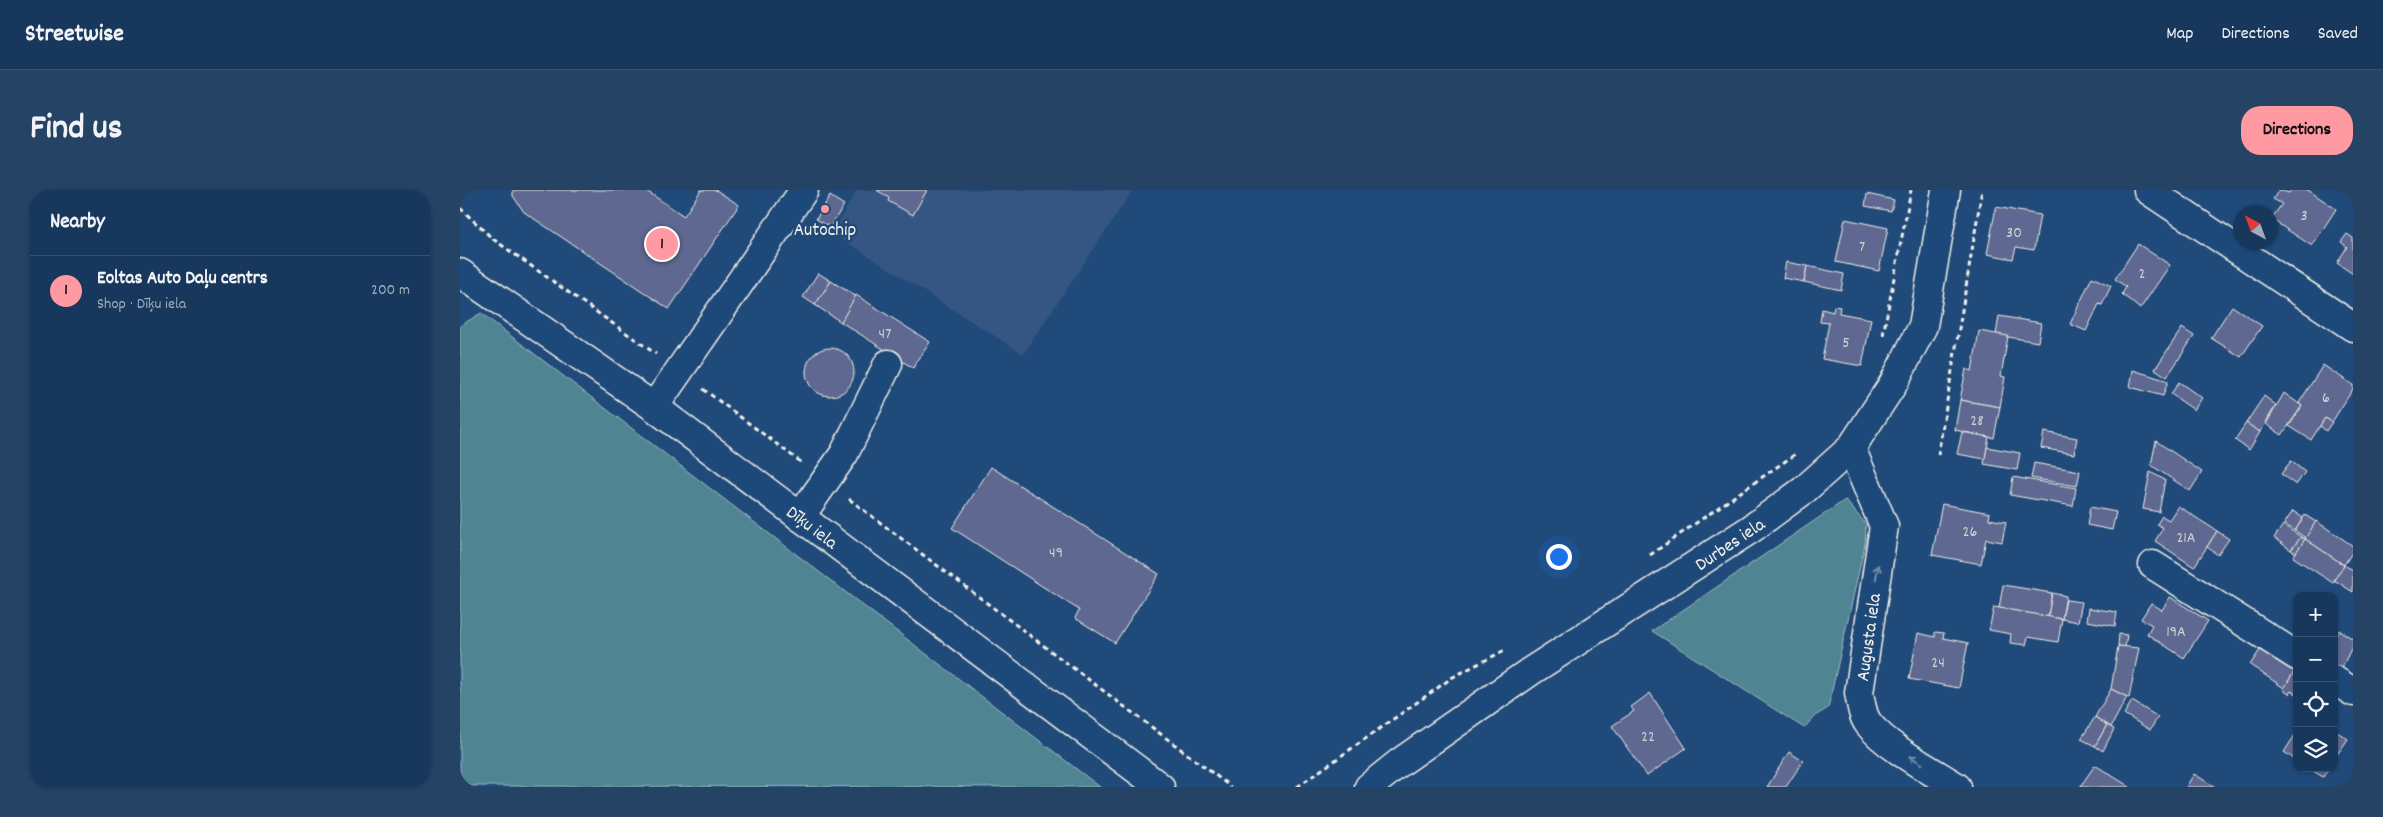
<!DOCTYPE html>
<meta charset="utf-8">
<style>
body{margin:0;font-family:Dekko,sans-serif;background:#244365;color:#f1f3f6}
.controls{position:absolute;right:15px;bottom:15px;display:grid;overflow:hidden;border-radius:10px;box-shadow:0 1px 4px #0004}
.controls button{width:45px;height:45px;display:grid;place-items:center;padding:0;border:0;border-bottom:1px solid #365272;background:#17385c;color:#f1f3f6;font:25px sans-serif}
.compass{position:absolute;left:1773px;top:15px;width:45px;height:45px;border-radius:50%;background:#17385c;box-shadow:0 1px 4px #0004;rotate:319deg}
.you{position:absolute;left:1098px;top:366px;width:18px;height:18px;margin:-12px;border:4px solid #fff;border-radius:50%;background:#1a73e8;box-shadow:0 0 0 8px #1a73e833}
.badge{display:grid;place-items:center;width:32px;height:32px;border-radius:50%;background:#ff9aa2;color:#111;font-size:16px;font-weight:700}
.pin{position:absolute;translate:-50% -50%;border:2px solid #fff;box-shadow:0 1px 5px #0006}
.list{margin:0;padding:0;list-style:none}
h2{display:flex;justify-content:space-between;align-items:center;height:65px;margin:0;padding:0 20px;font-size:21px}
h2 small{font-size:16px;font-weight:400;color:#9eacbb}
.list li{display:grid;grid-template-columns:32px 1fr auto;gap:15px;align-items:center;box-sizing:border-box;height:70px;padding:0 20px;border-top:1px solid #365272}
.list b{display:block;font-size:19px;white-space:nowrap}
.list p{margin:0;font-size:16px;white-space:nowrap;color:#9eacbb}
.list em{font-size:16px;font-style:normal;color:#9eacbb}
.icon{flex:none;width:28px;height:28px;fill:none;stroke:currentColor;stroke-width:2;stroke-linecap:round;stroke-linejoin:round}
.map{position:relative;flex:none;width:1893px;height:597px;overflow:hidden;border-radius:20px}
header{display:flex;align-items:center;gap:30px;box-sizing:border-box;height:70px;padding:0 25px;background:#17385c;border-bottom:1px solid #365272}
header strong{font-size:24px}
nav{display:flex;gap:28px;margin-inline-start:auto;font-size:18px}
.intro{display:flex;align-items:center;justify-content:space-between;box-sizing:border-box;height:120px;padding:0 30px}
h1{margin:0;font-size:35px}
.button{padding:12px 22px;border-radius:20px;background:#ff9aa2;color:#111;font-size:18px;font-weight:700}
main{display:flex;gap:30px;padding:0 30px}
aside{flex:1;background:#17385c;border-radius:20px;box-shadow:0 1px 4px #0004}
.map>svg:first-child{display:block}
</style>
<header>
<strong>Streetwise</strong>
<nav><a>Map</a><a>Directions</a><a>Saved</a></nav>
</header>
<div class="intro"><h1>Find us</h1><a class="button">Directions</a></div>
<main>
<aside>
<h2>Nearby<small></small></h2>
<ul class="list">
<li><span class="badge">1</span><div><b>Eoltas Auto Daļu centrs</b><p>Shop · Dīķu iela</p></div><em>200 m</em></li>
</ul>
</aside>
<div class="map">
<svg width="1893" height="597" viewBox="0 0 1893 597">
<rect width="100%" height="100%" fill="#1f4a7a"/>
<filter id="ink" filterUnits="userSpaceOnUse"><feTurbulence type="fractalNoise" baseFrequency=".02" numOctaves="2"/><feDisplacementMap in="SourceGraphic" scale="10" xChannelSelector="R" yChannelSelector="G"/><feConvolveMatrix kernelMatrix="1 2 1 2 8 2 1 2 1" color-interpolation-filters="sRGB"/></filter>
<g filter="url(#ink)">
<path fill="#365683" d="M397,0H673L563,164L372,43Z"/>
<g fill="#4f8492" stroke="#a2babd">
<path d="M21,123L640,597L0,596V136Z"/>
<path d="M1385,310L1406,334L1405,354L1368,518L1355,526L1344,538L1192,441Z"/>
</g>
<g fill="#5f6891" stroke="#f4f1e8">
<path d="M53,0H185L224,26L241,0H256L279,15L209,119L64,22L53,6Z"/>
<path d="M417,0H467L453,25L428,11L429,8Z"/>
<path d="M1819,0L1829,3L1831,0H1848L1876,19L1852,56L1811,29L1822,14L1813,9Z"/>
<path d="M1407,4L1434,10L1431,21L1405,16Z"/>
<path d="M370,6L384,15L370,37L356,29Z"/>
<path d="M1536,17L1580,25L1574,60L1556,57L1553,69L1527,64Z"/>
<path d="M1385,29L1428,38L1419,81L1376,72Z"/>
<path d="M1887,44L1893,48V84L1877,73L1887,57L1881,52Z"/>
<path d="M1678,54L1710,75L1680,119L1662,104L1666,97L1655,89Z"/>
<path d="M1326,72L1347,76L1344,92L1323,88Z"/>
<path d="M1347,76L1384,84L1381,100L1344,92Z"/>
<path d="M358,83L371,91L355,115L343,107Z"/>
<path d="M1632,87L1651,96L1642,115L1639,114L1626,141L1610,134Z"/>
<path d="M371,91L397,107L381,132L355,115Z"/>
<path d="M396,105L470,152L453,178L381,132Z"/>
<path d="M1374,116L1380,117L1379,123L1411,129L1402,176L1362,169L1369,133L1360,132L1362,119L1373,122Z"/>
<path d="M1772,116L1802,136L1781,167L1751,148Z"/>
<path d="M1539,126L1581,133L1578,152L1536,145Z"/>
<path d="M1722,138L1734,146L1707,187L1695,179Z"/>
<path d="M1519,141L1548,146L1541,186L1545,187L1540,217L1500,210L1506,179L1512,181Z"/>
<circle cx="370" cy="182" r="24"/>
<path d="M1863,175L1893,195V199L1872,232L1865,228L1851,250L1829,236L1842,216L1839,213Z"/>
<path d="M1673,180L1708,191L1703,206L1670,197Z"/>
<path d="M1719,192L1742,208L1734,220L1711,204Z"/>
<path d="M1824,203L1842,216L1822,245L1806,234Z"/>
<path d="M1804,206L1816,215L1800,242L1786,233Z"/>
<path d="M1500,210L1540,217L1534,248L1495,240Z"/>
<path d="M1865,228L1872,232L1866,241L1860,236Z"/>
<path d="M1786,233L1800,242L1789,260L1775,250Z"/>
<path d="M1502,242L1529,247L1525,269L1497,264Z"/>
<path d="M1584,242L1617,248L1614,264L1581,258Z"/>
<path d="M1696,251L1742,282L1730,301L1691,275Z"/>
<path d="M1527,257L1560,263L1557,280L1524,274Z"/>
<path d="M1831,271L1845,282L1836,295L1821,284Z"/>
<path d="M1574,273L1620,281L1617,296L1571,288Z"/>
<path d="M531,277L699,384L655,453L615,428L619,420L492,338Z"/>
<path d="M1690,282L1705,290L1699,322L1683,319Z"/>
<path d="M1553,287L1616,298L1613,316L1550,305Z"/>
<path d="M1482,314L1530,323L1529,329L1546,332L1542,352L1526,349L1521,374L1472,365Z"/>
<path d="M1718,316L1757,341L1734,377L1695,351L1703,338L1697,334L1702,326L1709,330Z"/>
<path d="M1630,317L1656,322L1652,340L1627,335Z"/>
<path d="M1833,321L1843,328L1835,341L1824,334Z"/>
<path d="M1845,325L1856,332L1846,348L1835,341Z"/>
<path d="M1856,331L1893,356V361L1884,375L1845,349Z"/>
<path d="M1823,335L1841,347L1831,360L1814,348Z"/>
<path d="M1757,341L1769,349L1758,365L1747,357Z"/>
<path d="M1841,347L1845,349L1836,363L1831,360Z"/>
<path d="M1845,349L1884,375L1873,393L1833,367Z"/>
<path d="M1884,375L1893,380V402L1874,390Z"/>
<path d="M1543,395L1592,403L1588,427L1539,418Z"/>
<path d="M1592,403L1606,406L1602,429L1588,427Z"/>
<path d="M1710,407L1748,431L1724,468L1687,444L1692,435L1681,429L1691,413L1702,420Z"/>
<path d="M1606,410L1622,412L1618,432L1602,429Z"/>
<path d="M1534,417L1602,429L1598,452L1568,447L1566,455L1550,453L1551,444L1529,440Z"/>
<path d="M1629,418L1657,422L1655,436L1627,431Z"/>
<path d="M1879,440L1893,449V455L1881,479L1874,474V449Z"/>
<path d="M1475,442L1484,443L1483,448L1508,453L1499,498L1449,489L1458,443L1475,447Z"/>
<path d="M1659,444L1667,445L1665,457L1658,456Z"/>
<path d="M1658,456L1679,458L1669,508L1651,499Z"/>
<path d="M1800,460L1834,482L1824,498L1790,475Z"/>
<path d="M1834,482L1837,484V504L1831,501L1829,504L1823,500Z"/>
<path d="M1651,499L1667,507L1651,537L1635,527Z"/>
<path d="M1190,503L1226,558L1187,586L1152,536L1174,521L1171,517Z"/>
<path d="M1672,511L1698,527L1690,540L1664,524Z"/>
<path d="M1635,527L1647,535L1635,556L1621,549Z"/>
<path d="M1647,535L1654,539L1643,561L1635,556Z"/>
<path d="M1874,540L1888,549L1874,569Z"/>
<path d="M1837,542V571L1824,562Z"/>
<path d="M1329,562L1343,571L1326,597H1307Z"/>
<path d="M1635,575L1670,597H1620Z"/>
<path d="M1848,578H1869L1863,587Z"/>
<path d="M1734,584L1755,597H1726Z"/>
</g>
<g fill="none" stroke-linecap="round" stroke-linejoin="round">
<defs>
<g id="minor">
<path d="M1688,0L1893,137"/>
<path d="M194,217L344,0"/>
<path d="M1391,258L1424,336L1399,503C1401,512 1402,525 1408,533C1425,556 1472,581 1497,597"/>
<path d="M340,327L384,264L428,174"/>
<path d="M1693,375L1837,466"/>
<path d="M1874,490L1893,502"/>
</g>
<g id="major">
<path d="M0,83L194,217L700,597"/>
<path d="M909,597L939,573L1071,481L1291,339L1344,300L1391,258L1433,194L1463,136L1486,0"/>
</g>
</defs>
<use href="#minor" stroke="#f4f1e8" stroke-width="31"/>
<use href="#major" stroke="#f4f1e8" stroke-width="31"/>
<g stroke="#f4f1e8" stroke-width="3" stroke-dasharray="5 4" stroke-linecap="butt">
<path d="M0,18L33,49L196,164"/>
<path d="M1423,145L1451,0"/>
<path d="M243,199L342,273"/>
<path d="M1478,265L1522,0"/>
<path d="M389,309L771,597"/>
<path d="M1190,365L1337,263"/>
<path d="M837,597L993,487L1045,460"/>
</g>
<use href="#minor" stroke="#1f4a7a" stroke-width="28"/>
<use href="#major" stroke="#1f4a7a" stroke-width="28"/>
</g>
<defs><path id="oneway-shaft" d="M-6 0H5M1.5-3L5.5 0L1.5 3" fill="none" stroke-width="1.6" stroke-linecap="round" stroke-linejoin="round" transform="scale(1.25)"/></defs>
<g stroke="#748da6">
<use href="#oneway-shaft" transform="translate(1417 382) rotate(-81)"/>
<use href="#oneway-shaft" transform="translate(1456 570) rotate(-147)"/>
</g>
</g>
<circle fill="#ff9aa2" stroke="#1f4a7a" stroke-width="2" cx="365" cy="19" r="5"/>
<g text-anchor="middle" stroke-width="5" stroke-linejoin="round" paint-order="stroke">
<g font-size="16" fill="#cfcfd2">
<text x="1844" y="30">3</text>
<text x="1554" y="47">30</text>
<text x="1402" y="61">7</text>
<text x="1682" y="88">2</text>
<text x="425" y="148">47</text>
<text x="1386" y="157">5</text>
<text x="1866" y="212">6</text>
<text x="1517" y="235">28</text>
<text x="1510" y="346">26</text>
<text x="1726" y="352">21A</text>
<text x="596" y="367">49</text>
<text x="1716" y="446">19A</text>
<text x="1478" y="477">24</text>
<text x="1188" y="551">22</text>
</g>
<g font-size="19" fill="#f4f1e8" stroke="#1f4a7a">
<text x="365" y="45">Autochip</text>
</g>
<g font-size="19" fill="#f4f1e8" stroke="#1f4a7a">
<text transform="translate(353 336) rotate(37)" y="7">Dīķu iela</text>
<text transform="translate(1269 353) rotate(-34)" y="7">Durbes iela</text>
<text transform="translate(1407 447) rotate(-82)" y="7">Augusta iela</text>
</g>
</g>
</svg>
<div class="controls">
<button>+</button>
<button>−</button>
<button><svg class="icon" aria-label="locate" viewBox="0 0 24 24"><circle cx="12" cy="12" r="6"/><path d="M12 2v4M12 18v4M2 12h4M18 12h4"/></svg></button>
<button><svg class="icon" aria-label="layers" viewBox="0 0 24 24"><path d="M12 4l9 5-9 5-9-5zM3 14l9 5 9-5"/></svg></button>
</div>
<svg class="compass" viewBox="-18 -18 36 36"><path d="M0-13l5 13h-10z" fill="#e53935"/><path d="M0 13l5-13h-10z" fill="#9eacbb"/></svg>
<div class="you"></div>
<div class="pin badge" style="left:202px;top:54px">1</div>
</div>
</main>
